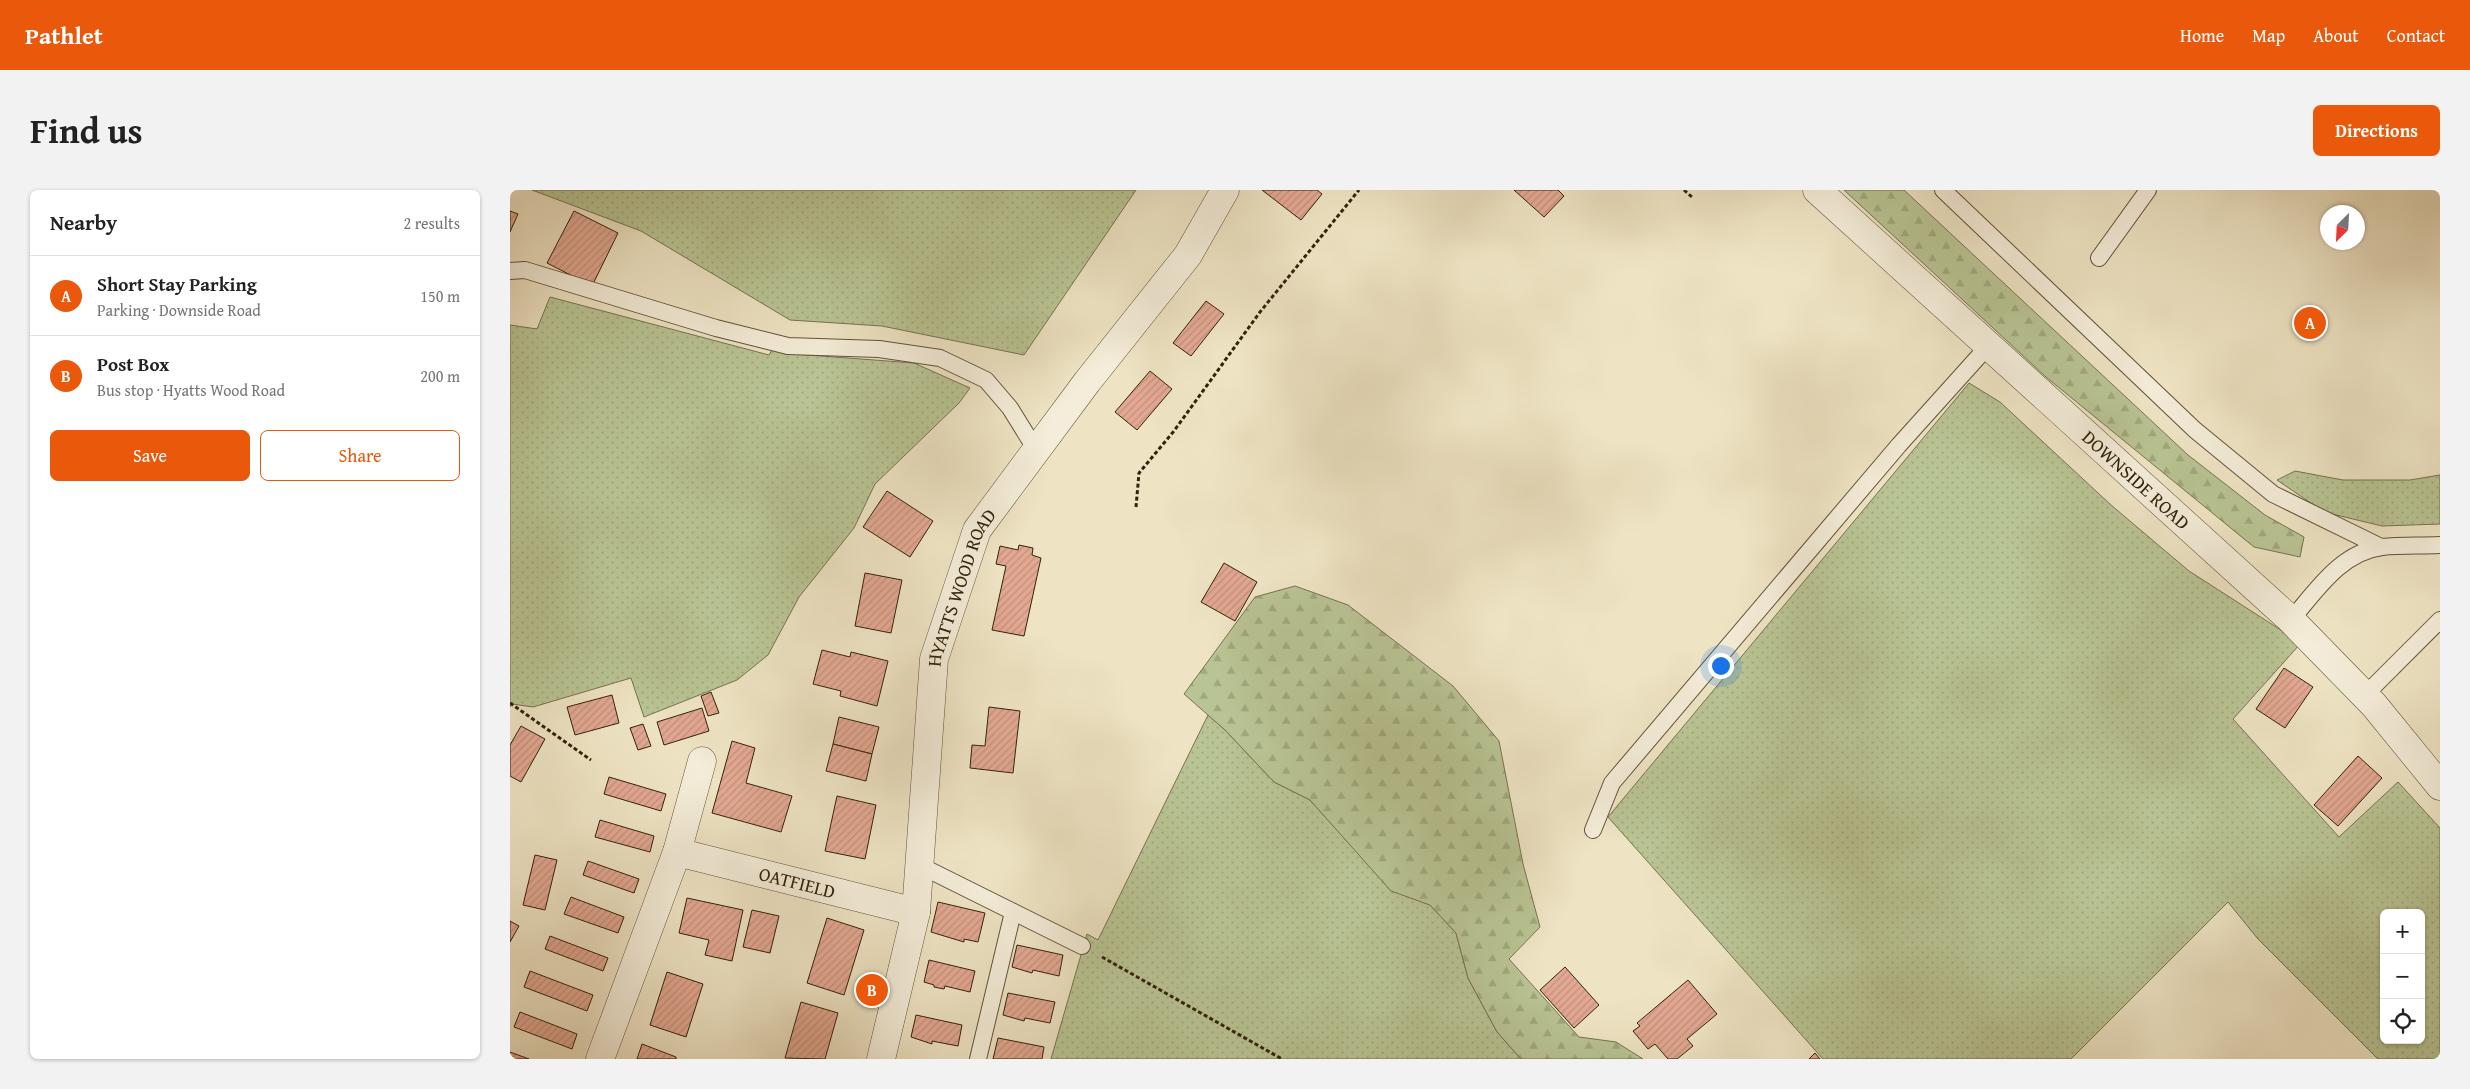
<!DOCTYPE html>
<meta charset="utf-8">
<style>
body{margin:0;font-family:"Gentium Book Plus",serif;background:#f2f2f2;color:#222}
.controls{position:absolute;right:15px;bottom:15px;display:grid;overflow:hidden;border-radius:8px;box-shadow:0 1px 4px #0004}
.controls button{width:45px;height:45px;display:grid;place-items:center;padding:0;border:0;border-bottom:1px solid #e0e0e0;background:#fff;color:#222;font:25px sans-serif}
.compass{position:absolute;left:1810px;top:15px;width:45px;height:45px;border-radius:50%;background:#fff;box-shadow:0 1px 4px #0004;rotate:204deg}
.you{position:absolute;left:1210px;top:475px;width:18px;height:18px;margin:-12px;border:4px solid #fff;border-radius:50%;background:#1a73e8;box-shadow:0 0 0 8px #1a73e833}
.badge{display:grid;place-items:center;width:32px;height:32px;border-radius:50%;background:#ea580c;color:#fff;font-size:16px;font-weight:700}
.pin{position:absolute;translate:-50% -50%;border:2px solid #fff;box-shadow:0 1px 5px #0006}
.list{margin:0;padding:0;list-style:none}
h2{display:flex;justify-content:space-between;align-items:center;height:65px;margin:0;padding:0 20px;font-size:21px}
h2 small{font-size:16px;font-weight:400;color:#767676}
.list li{display:grid;grid-template-columns:32px 1fr auto;gap:15px;align-items:center;box-sizing:border-box;height:80px;padding:0 20px;border-top:1px solid #e0e0e0}
.list b{display:block;font-size:19px;white-space:nowrap}
.list p{margin:0;font-size:16px;white-space:nowrap;color:#767676}
.list em{font-size:16px;font-style:normal;color:#767676}
.actions{display:flex;gap:10px;padding:15px 20px}
.actions a{flex:1;padding:11px 0;border:1px solid #ea580c;border-radius:8px;text-align:center;font-size:18px;color:#ea580c}
.actions .main{background:#ea580c;color:#fff}
.icon{flex:none;width:28px;height:28px;fill:none;stroke:currentColor;stroke-width:2;stroke-linecap:round;stroke-linejoin:round}
.map{position:relative;flex:none;width:1930px;height:869px;overflow:hidden;border-radius:8px}
header{display:flex;align-items:center;gap:30px;box-sizing:border-box;height:70px;padding:0 25px;background:#ea580c;color:#fff}
header strong{font-size:24px}
nav{display:flex;gap:28px;margin-inline-start:auto;font-size:18px}
.intro{display:flex;align-items:center;justify-content:space-between;box-sizing:border-box;height:120px;padding:0 30px}
h1{margin:0;font-size:35px}
.button{padding:12px 22px;border-radius:8px;background:#ea580c;color:#fff;font-size:18px;font-weight:700}
main{display:flex;gap:30px;padding:0 30px}
aside{flex:1;background:#fff;border-radius:8px;box-shadow:0 1px 4px #0004}
.map>svg:first-child{display:block}
</style>
<header>
<strong>Pathlet</strong>
<nav><a>Home</a><a>Map</a><a>About</a><a>Contact</a></nav>
</header>
<div class="intro"><h1>Find us</h1><a class="button">Directions</a></div>
<main>
<aside>
<h2>Nearby<small>2 results</small></h2>
<ul class="list">
<li><span class="badge">A</span><div><b>Short Stay Parking</b><p>Parking · Downside Road</p></div><em>150 m</em></li>
<li><span class="badge">B</span><div><b>Post Box</b><p>Bus stop · Hyatts Wood Road</p></div><em>200 m</em></li>
</ul>
<div class="actions"><a class="main">Save</a><a>Share</a></div>
</aside>
<div class="map">
<svg width="1930" height="869" viewBox="0 0 1930 869">
<defs>
<pattern id="grass-dots" width="8" height="8" patternUnits="userSpaceOnUse" patternTransform="scale(1.25)"><rect width="8" height="8" fill="#b9c494"/><path d="M2 2h.1M6 6h.1" fill="none" stroke="#a0a87e" stroke-width="1.8" stroke-linecap="round"/></pattern>
<pattern id="forest-firs" width="22" height="20" patternUnits="userSpaceOnUse" patternTransform="scale(1.25)"><rect width="22" height="20" fill="#b9c494"/><path d="M5 1l3.5 6h-7zM16 11l3.5 6h-7z" fill="#a0a87e"/></pattern>
<pattern id="building-hatch" width="6" height="6" patternUnits="userSpaceOnUse" patternTransform="scale(1.25)"><rect width="6" height="6" fill="#e3a892"/><path d="M-1 1l2-2M0 6l6-6M5 7l2-2" fill="none" stroke="#c3907d"/></pattern>
</defs>
<rect width="100%" height="100%" fill="#eee4c4"/>
<filter id="stains"><feTurbulence type="fractalNoise" baseFrequency=".004" numOctaves="4"/><feColorMatrix values="0 0 0 0 .2 0 0 0 0 .09 0 0 0 0 .02 0 0 0 .5 -.17"/></filter>
<radialGradient id="worn" r=".72"><stop offset=".6" stop-color="#630" stop-opacity="0"/><stop offset="1" stop-color="#630" stop-opacity=".3"/></radialGradient>
<g fill="url(#grass-dots)" stroke="#767350" fill-rule="evenodd">
<path d="M22,0H626L514,165L372,136L280,130L131,41Z"/>
<path d="M40,107L259,165L262,160L285,164L404,173L460,198L449,213L365,294L344,338L289,407L258,465L227,490L134,527L121,488L23,517L2,514L0,517V135L27,139Z"/>
<path d="M1459,193L1490,212L1601,315L1679,381L1791,453L1723,529L1829,647L1888,592L1930,638V869H1868L1748,749L1718,712L1561,869H1313L1098,627ZM1874,723H1911V850H1874Z"/>
<path d="M1785,281L1833,290H1900L1930,285V334L1872,336L1814,322L1767,290Z"/>
<path d="M698,525L715,540L764,592L800,610L881,700L920,715L946,743L958,788L987,842L1011,869H541L577,744L588,750Z"/>
</g>
<g fill="url(#forest-firs)" stroke="#767350">
<path d="M1334,0H1394L1678,265L1755,325L1794,347L1790,367L1744,357L1536,187Z"/>
<path d="M785,396L838,415L943,496L989,551L1013,674L1030,737L999,769L1069,847L1106,852L1133,869H1011L987,842L958,788L946,743L920,715L881,701L800,610L764,592L715,540L674,504L745,407Z"/>
</g>
<g fill="url(#building-hatch)" stroke="#32220c">
<path d="M752,0H807L812,4L791,30Z"/>
<path d="M1004,0H1048L1054,6L1034,27Z"/>
<path d="M0,21L8,24L0,42Z"/>
<path d="M64,21L108,43L82,96L37,73Z"/>
<path d="M696,111L714,124L681,166L663,153Z"/>
<path d="M640,181L662,199L627,240L605,222Z"/>
<path d="M377,301L423,331L400,367L353,337Z"/>
<path d="M509,355L523,358L522,365L531,368L514,446L482,440L496,376L486,374L490,356L508,360Z"/>
<path d="M714,373L747,392L725,431L691,412Z"/>
<path d="M355,383L392,390L381,443L345,436Z"/>
<path d="M312,460L340,467L341,462L378,471L367,516L330,506L331,501L303,494Z"/>
<path d="M1774,478L1803,497L1775,538L1746,519Z"/>
<path d="M201,502L209,523L198,526L191,506Z"/>
<path d="M102,505L109,533L65,545L57,517Z"/>
<path d="M479,517L510,521L503,583L460,578L462,555L475,556Z"/>
<path d="M192,518L199,541L154,555L147,532Z"/>
<path d="M329,527L369,537L362,564L323,554Z"/>
<path d="M133,534L141,556L128,560L120,538Z"/>
<path d="M11,536L35,549L11,592L0,586V555Z"/>
<path d="M222,551L245,558L236,593L282,606L271,642L202,623Z"/>
<path d="M323,554L362,564L356,591L316,581Z"/>
<path d="M1848,566L1872,588L1828,636L1804,615Z"/>
<path d="M99,587L156,604L151,621L94,604Z"/>
<path d="M327,606L366,615L355,669L315,661Z"/>
<path d="M90,630L144,646L140,662L85,647Z"/>
<path d="M25,665L47,670L35,720L13,715Z"/>
<path d="M78,671L129,689L124,703L73,685Z"/>
<path d="M61,707L114,727L108,743L54,724Z"/>
<path d="M177,708L233,720L222,771L195,765L199,750L169,743Z"/>
<path d="M428,712L475,723L468,752L454,749V752L421,742Z"/>
<path d="M242,720L269,726L260,763L233,757Z"/>
<path d="M317,728L354,740L334,805L297,793Z"/>
<path d="M0,731L9,736L0,752Z"/>
<path d="M40,746L98,768L93,781L35,759Z"/>
<path d="M507,755L553,765L549,786L523,780L522,783L502,777Z"/>
<path d="M419,770L465,781L460,802L435,796L434,799L424,797V795L414,792Z"/>
<path d="M1055,777L1089,815L1064,838L1030,800Z"/>
<path d="M20,781L83,805L77,821L14,797Z"/>
<path d="M157,782L193,794L176,847L140,835Z"/>
<path d="M1178,790L1207,824L1177,849L1183,856L1167,869H1158L1145,854L1138,859L1123,841L1130,836L1127,833Z"/>
<path d="M498,803L545,812L540,833L515,828L514,831L493,825Z"/>
<path d="M291,812L328,823L315,869L275,868Z"/>
<path d="M10,822L67,844L62,859L4,837Z"/>
<path d="M406,825L452,835L448,856L422,851V854L401,847Z"/>
<path d="M488,848L534,857L532,869H483Z"/>
<path d="M132,854L166,867V869H127Z"/>
<path d="M0,862L19,869H0Z"/>
<path d="M1305,863L1310,869H1299Z"/>
</g>
<g fill="none" stroke-linecap="round" stroke-linejoin="round">
<defs>
<g id="service">
<path d="M1433,0L1685,240L1763,304L1871,357"/>
<path d="M1589,68L1638,0"/>
<path d="M0,81L15,80L206,138L278,156L369,159L430,168L476,190L500,218L526,260"/>
<path d="M1781,430C1806,401 1831,362 1872,357C1891,355 1911,356 1930,355"/>
<path d="M1855,505L1930,430"/>
<path d="M1083,640L1102,593L1389,255L1479,155"/>
<path d="M409,675L572,756"/>
<path d="M468,869L503,722"/>
</g>
<g id="minor">
<path id="s1" d="M167,662L406,722"/>
<path d="M90,869L167,662L192,571"/>
<path id="s2" d="M371,869L406,722L424,469L467,340L577,192L678,65L715,0"/>
</g>
<g id="tertiary">
<path id="s3" d="M1307,0L1781,430L1864,515L1930,596"/>
</g>
</defs>
<use href="#service" stroke="#61523a" stroke-width="18"/>
<use href="#minor" stroke="#61523a" stroke-width="29"/>
<use href="#tertiary" stroke="#61523a" stroke-width="29"/>
<g stroke="#32220c" stroke-width="3" stroke-dasharray="4 2.5" stroke-linecap="butt">
<path d="M1174,0L1183,8"/>
<path d="M626,317L629,283L664,241L750,122L849,0"/>
<path d="M0,513L81,570"/>
<path d="M592,767L772,869"/>
</g>
<use href="#service" stroke="#f4edd9" stroke-width="16"/>
<use href="#minor" stroke="#f4edd9" stroke-width="28"/>
<use href="#tertiary" stroke="#f4edd9" stroke-width="28"/>
</g>
<g text-anchor="middle" stroke-width="4" stroke-linejoin="round" paint-order="stroke">
<g font-size="19" fill="#32220c" stroke="#f4edd9">
<text dy="7" stroke="none"><textPath href="#s3" startOffset="431">DOWNSIDE ROAD</textPath></text>
<text dy="7" stroke="none"><textPath href="#s2" startOffset="481">HYATTS WOOD ROAD</textPath></text>
<text dy="7" stroke="none"><textPath href="#s1" startOffset="124">OATFIELD</textPath></text>
</g>
</g>
<rect width="100%" height="100%" filter="url(#stains)"/>
<rect width="100%" height="100%" fill="url(#worn)"/>
</svg>
<div class="controls">
<button>+</button>
<button>−</button>
<button><svg class="icon" aria-label="locate" viewBox="0 0 24 24"><circle cx="12" cy="12" r="6"/><path d="M12 2v4M12 18v4M2 12h4M18 12h4"/></svg></button>
</div>
<svg class="compass" viewBox="-18 -18 36 36"><path d="M0-13l5 13h-10z" fill="#e53935"/><path d="M0 13l5-13h-10z" fill="#767676"/></svg>
<div class="you"></div>
<div class="pin badge" style="left:1800px;top:133px">A</div>
<div class="pin badge" style="left:362px;top:800px">B</div>
</div>
</main>
